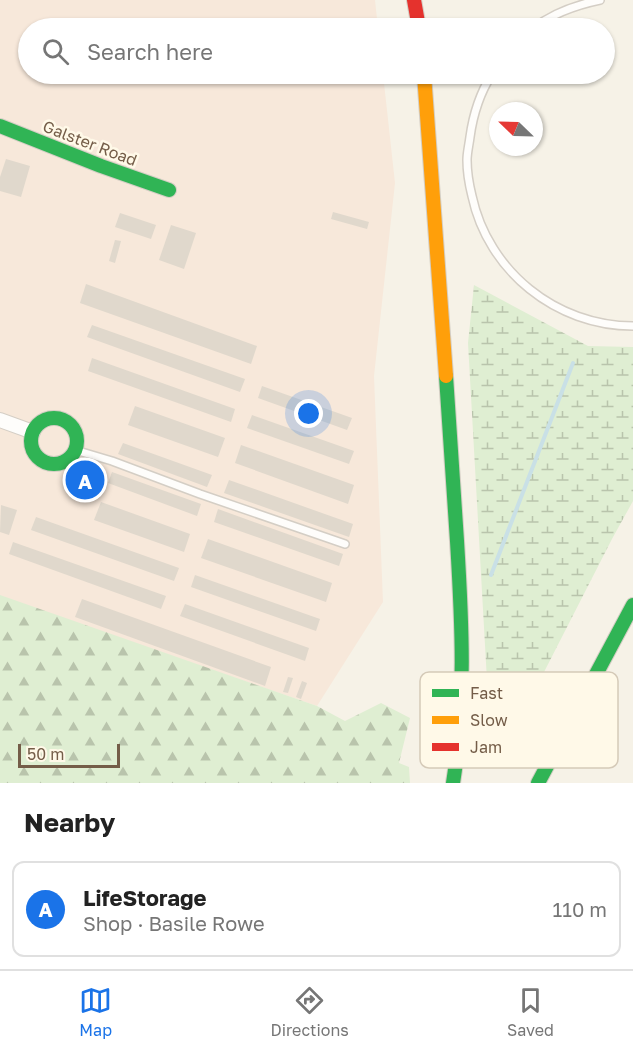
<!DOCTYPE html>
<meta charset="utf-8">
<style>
body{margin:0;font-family:"Golos Text",sans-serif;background:#f6f6f6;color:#222}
.compass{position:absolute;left:489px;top:102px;width:54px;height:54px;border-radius:50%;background:#fff;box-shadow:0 2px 4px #0004;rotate:293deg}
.scale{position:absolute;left:18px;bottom:15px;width:102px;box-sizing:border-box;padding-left:6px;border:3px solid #745d48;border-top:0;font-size:16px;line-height:21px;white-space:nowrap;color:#745d48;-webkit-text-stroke:4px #fff9e8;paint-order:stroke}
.you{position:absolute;left:309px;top:414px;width:21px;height:21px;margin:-15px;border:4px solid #fff;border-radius:50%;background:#1a73e8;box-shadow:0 0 0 9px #1a73e833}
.badge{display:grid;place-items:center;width:39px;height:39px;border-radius:50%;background:#1a73e8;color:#fff;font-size:20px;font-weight:700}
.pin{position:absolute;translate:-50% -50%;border:3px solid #fff;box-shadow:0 2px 6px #0006}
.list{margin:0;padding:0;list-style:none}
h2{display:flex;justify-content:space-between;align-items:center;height:78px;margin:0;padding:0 24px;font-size:26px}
h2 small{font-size:20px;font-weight:400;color:#767676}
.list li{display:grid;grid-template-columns:39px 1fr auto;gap:18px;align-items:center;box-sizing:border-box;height:96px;margin:0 12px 12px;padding:0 12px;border:2px solid #e0e0e0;border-radius:12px}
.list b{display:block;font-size:22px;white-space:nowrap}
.list p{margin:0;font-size:20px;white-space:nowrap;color:#767676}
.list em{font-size:20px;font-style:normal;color:#767676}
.icon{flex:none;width:33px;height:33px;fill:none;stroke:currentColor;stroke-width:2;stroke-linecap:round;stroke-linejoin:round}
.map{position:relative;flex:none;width:633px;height:783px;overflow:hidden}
.search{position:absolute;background:#fff;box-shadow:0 2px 4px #0004;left:18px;right:18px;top:18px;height:66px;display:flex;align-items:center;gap:15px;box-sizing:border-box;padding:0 21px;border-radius:33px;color:#767676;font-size:22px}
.sheet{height:186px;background:#fff}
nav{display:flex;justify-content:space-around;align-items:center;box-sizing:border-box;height:84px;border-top:2px solid #e0e0e0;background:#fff;font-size:16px;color:#767676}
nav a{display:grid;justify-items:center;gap:3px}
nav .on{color:#1a73e8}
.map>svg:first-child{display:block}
</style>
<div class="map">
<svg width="633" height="783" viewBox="0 0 633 783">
<defs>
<pattern id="forest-firs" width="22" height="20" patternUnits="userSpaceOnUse" patternTransform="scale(1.5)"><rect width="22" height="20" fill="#dfeed2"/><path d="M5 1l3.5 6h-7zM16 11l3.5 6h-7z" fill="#b9c4ac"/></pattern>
<pattern id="wetland-marsh" width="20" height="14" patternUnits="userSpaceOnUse" patternTransform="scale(1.5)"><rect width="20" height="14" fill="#dfeed2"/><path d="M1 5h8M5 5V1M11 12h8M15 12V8" fill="none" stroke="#b9c4ac"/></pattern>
</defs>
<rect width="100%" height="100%" fill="#f6f2e7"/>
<path fill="#f7e8da" d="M0,0H375L378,28H28V74H383L395,183L374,376L383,602L317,706L0,597Z"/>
<path fill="url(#forest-firs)" d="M0,595L317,706L345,721L381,703L410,718L399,763L409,767L410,783H0Z"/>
<path fill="url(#wetland-marsh)" d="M474,285L588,346L633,347V501L612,539L519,721L490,734L468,343Z"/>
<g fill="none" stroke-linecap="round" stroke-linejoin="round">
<path stroke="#c9e0e6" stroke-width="4" d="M491,575L573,363"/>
</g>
<g fill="#e0d8cc">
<path d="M6,159L30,166L21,197L0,191V177Z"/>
<path d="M333,212L369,222L367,229L331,219Z"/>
<path d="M120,213L156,225L151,239L115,227Z"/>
<path d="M171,225L196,233L184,269L159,260Z"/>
<path d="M115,240L121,241L115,263L109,261Z"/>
<path d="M86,284L257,346L251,364L80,303Z"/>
<path d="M92,325L245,379L240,392L87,337Z"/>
<path d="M92,358L235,409L231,422L88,371Z"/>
<path d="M262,386L352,418L347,430L258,398Z"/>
<path d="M135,406L225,438L218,457L128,425Z"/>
<path d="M252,415L354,451L349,464L247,428Z"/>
<path d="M123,443L212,475L207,487L118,454Z"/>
<path d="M241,445L354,485L348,504L235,463Z"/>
<path d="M83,470L93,474L87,489L77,485Z"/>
<path d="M112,472L201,504L197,516L108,483Z"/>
<path d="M229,480L353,524L349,537L224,493Z"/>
<path d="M101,502L190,534L184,552L94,520Z"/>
<path d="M1,505L17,510L9,535L0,532Z"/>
<path d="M218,509L343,554L339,566L214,522Z"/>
<path d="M36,517L179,568L174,581L31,530Z"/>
<path d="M208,539L332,583L326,602L201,558Z"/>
<path d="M13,542L166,596L161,609L9,554Z"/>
<path d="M195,575L320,619L316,631L191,587Z"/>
<path d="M82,599L271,667L265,686L75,617Z"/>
<path d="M185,604L309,648L305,661L180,616Z"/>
<path d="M288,677L293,678L288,693L283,692Z"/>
<path d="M302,681L307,683L301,699L296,697Z"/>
</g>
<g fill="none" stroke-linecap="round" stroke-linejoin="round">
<defs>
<g id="lane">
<path d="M534,28C553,13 576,5 600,0"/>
<path d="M492,74C480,93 473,115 470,137C469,145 467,153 467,160C467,172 469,184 472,196C488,271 556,326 633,326"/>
<path d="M75,450L112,461L200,494L345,544"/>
</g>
<path id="street" d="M0,420L33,432"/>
<g id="fast">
<path d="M0,126L101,166L169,190"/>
<path d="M446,376C450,431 453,486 457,541C462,622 466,702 453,783"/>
<circle cx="54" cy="441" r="23"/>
<path d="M538,783L633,605"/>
</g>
<path id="slow" d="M424,74L446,376"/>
<path id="jam" d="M414,0L419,28"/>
</defs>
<use href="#lane" stroke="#d4cec5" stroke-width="10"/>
<use href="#street" stroke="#d4cec5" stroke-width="16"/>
<use href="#fast" stroke="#d4cec4" stroke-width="16"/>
<use href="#slow" stroke="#d4cec4" stroke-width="16"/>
<use href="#jam" stroke="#d4cec4" stroke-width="16"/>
<use href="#lane" stroke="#fefdfb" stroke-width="7"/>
<use href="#street" stroke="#fefdfb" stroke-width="14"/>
<use href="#fast" stroke="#30b455" stroke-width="14"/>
<use href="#slow" stroke="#ff9f0a" stroke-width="14"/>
<use href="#jam" stroke="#e5322d" stroke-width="14"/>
</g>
<g text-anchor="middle" stroke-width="5" stroke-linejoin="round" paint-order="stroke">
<g font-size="16" fill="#745d48" stroke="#fff9e8">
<text transform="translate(90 143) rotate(21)" y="6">Galster Road</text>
</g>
</g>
<rect x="420" y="672" width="198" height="96" rx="9" fill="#fff9e8" stroke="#d5cab8" stroke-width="1.5"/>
<rect x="432" y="689" width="27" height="8" fill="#30b455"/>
<rect x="432" y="716" width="27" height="8" fill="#ff9f0a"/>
<rect x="432" y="743" width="27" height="8" fill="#e5322d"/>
<g font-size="16" fill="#745d48">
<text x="470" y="699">Fast</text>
<text x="470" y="726">Slow</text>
<text x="470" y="753">Jam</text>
</g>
</svg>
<svg class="compass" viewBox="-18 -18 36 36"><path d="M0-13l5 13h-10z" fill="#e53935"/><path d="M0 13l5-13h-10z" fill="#767676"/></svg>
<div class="scale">50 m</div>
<div class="you"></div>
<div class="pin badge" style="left:85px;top:480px">A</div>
<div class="search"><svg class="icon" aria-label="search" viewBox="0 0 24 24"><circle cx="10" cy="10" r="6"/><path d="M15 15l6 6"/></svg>Search here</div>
</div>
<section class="sheet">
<h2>Nearby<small></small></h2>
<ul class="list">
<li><span class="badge">A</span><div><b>LifeStorage</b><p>Shop · Basile Rowe</p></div><em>110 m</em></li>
</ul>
</section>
<nav>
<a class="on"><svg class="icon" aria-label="map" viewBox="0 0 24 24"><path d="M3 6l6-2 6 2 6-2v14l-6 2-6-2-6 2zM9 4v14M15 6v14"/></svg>Map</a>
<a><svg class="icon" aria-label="directions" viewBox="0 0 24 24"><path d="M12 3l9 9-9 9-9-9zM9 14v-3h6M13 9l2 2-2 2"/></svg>Directions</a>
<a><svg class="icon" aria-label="saved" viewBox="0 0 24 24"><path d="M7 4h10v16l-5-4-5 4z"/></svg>Saved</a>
</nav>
